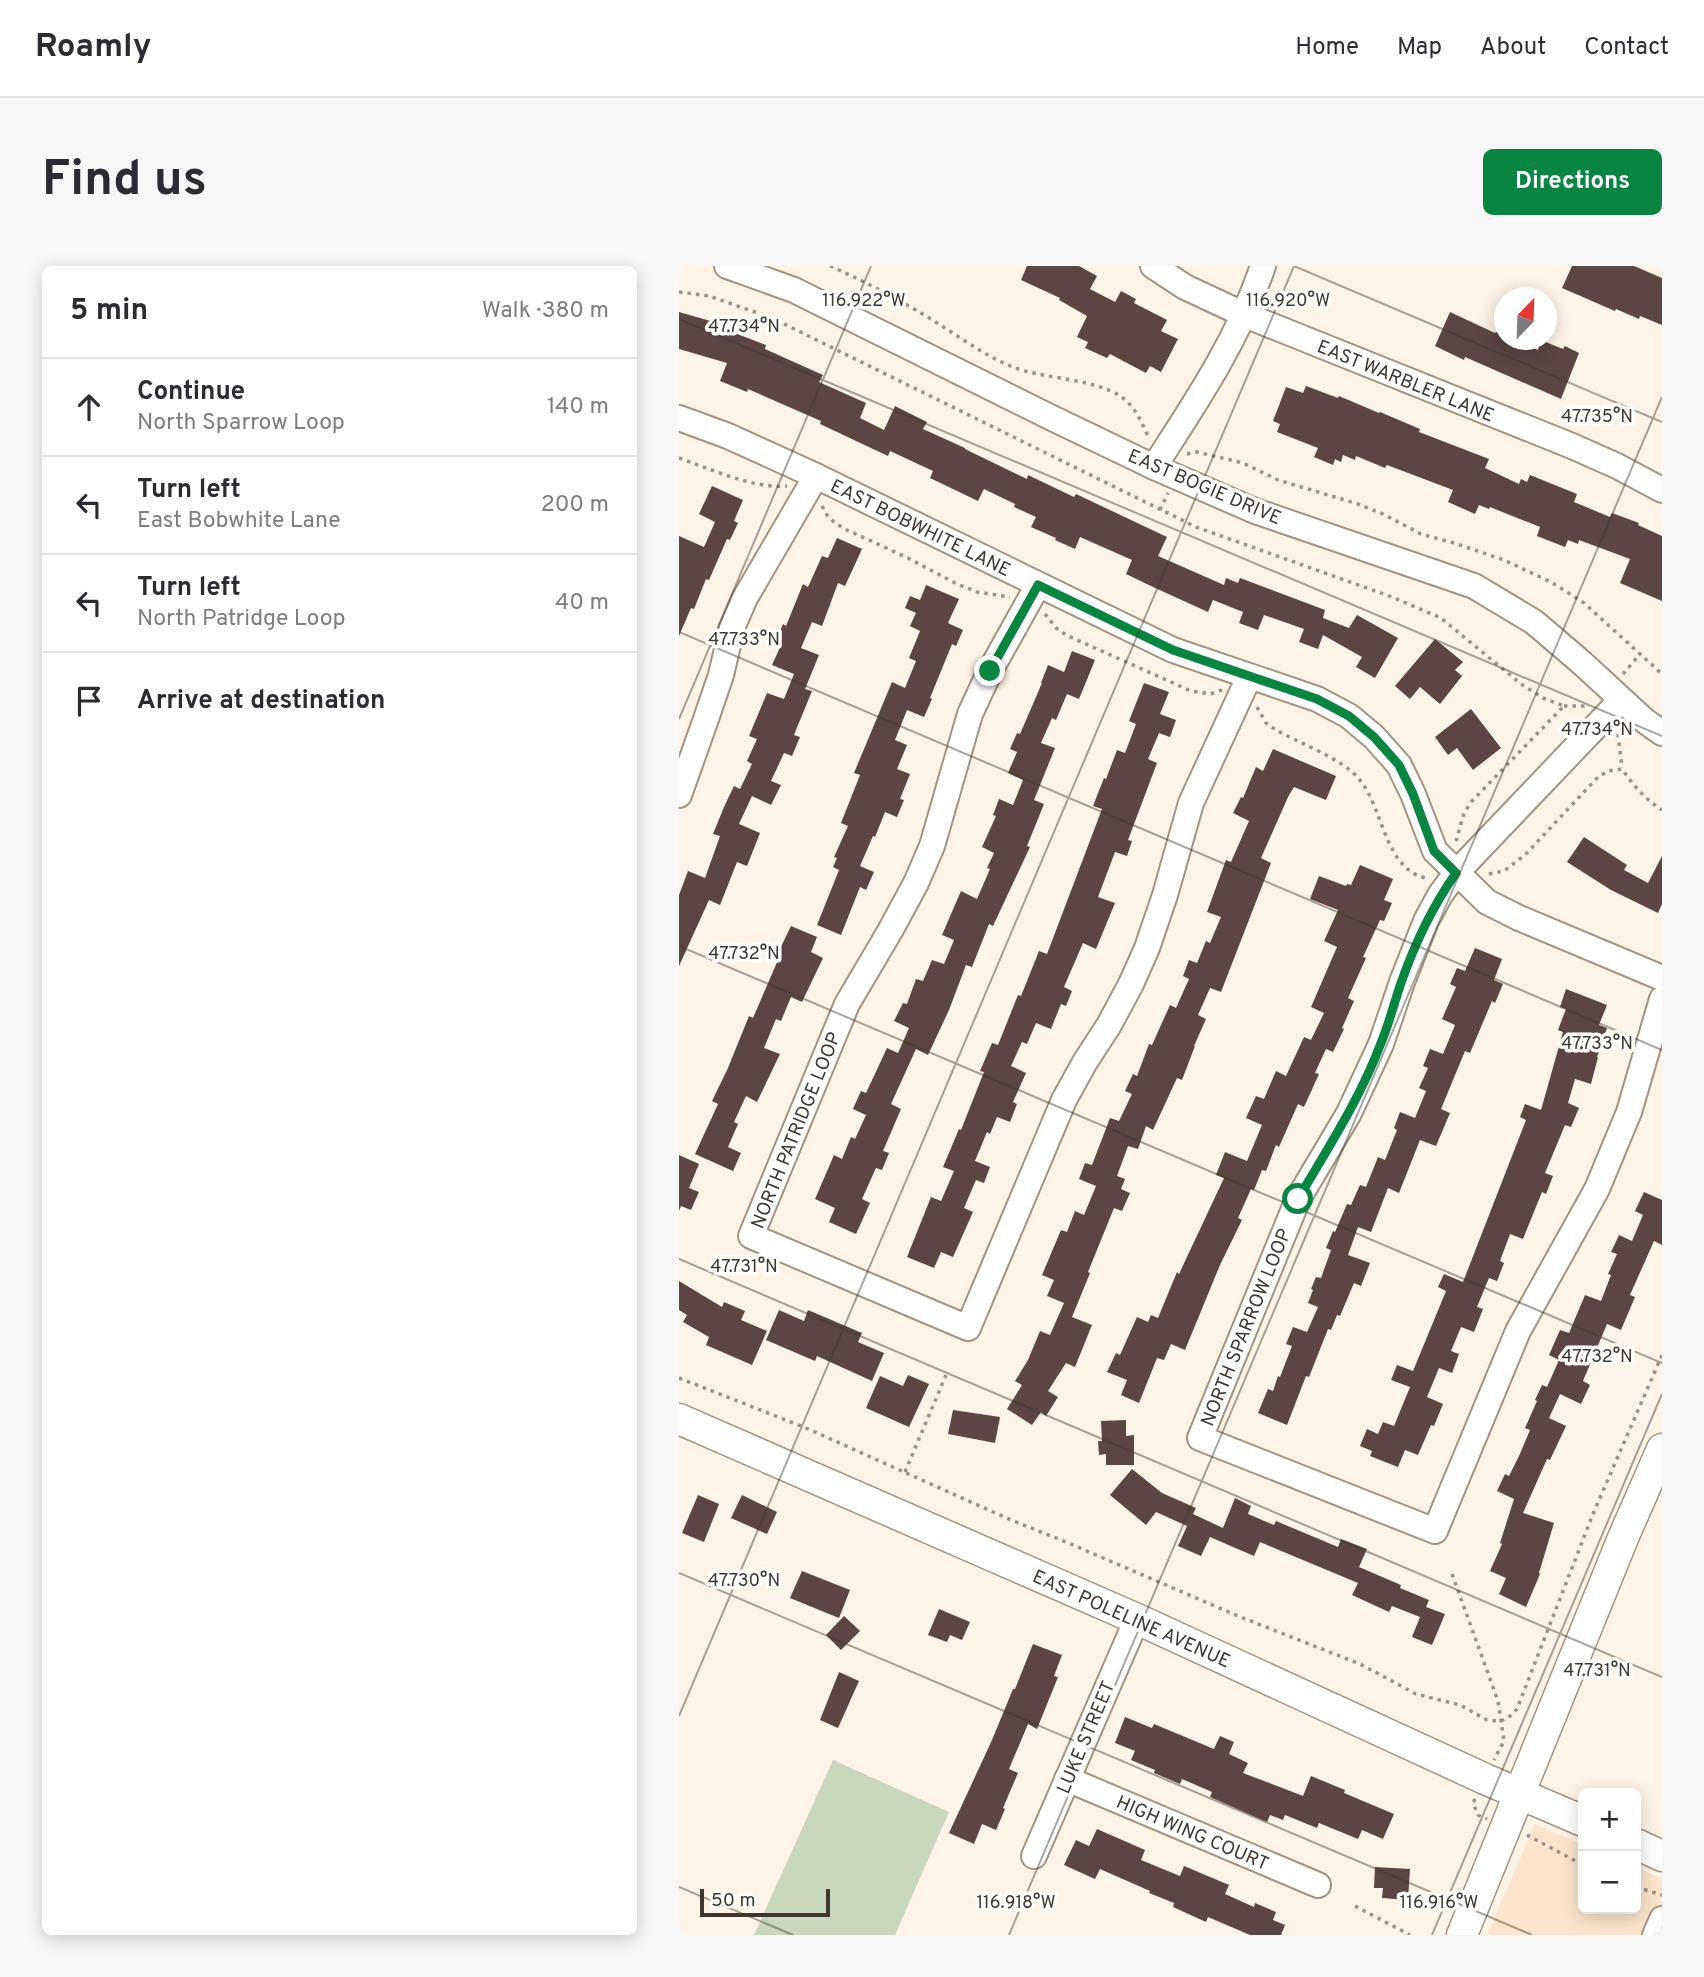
<!DOCTYPE html>
<meta charset="utf-8">
<style>
body{margin:0;font-family:Overpass,sans-serif;background:#f7f7f7;color:#2b2b33}
.controls{position:absolute;right:21px;bottom:21px;display:grid;overflow:hidden;border-radius:10px;box-shadow:0 4px 18px #0003}
.controls button{width:63px;height:63px;display:grid;place-items:center;padding:0;border:0;border-bottom:2px solid #e1e1e2;background:#fff;color:#2b2b33;font:35px sans-serif}
.compass{position:absolute;left:815px;top:21px;width:63px;height:63px;border-radius:50%;background:#fff;box-shadow:0 4px 18px #0003;rotate:23deg}
.scale{position:absolute;left:21px;bottom:18px;width:130px;box-sizing:border-box;padding-left:7px;border:4px solid #3e372f;border-top:0;font-size:19px;line-height:24px;white-space:nowrap;color:#3e372f;-webkit-text-stroke:5px #fff;paint-order:stroke}
.stop{position:absolute;width:21px;height:21px;margin:-16px;border:5px solid #088641;border-radius:50%;background:#fff}
.stop.end{background:#088641;border-color:#fff;box-shadow:0 2px 7px #0008}
.list{margin:0;padding:0;list-style:none}
h2{display:flex;justify-content:space-between;align-items:center;height:91px;margin:0;padding:0 28px;font-size:30px}
h2 small{font-size:23px;font-weight:400;color:#7c7c81}
.list li{display:grid;grid-template-columns:46px 1fr auto;gap:21px;align-items:center;box-sizing:border-box;height:98px;padding:0 28px;border-top:2px solid #e1e1e2}
.list b{display:block;font-size:26px;white-space:nowrap}
.list p{margin:0;font-size:23px;white-space:nowrap;color:#7c7c81}
.list em{font-size:23px;font-style:normal;color:#7c7c81}
.icon{flex:none;width:38px;height:38px;fill:none;stroke:currentColor;stroke-width:2;stroke-linecap:round;stroke-linejoin:round}
.map{position:relative;flex:none;width:983px;height:1669px;overflow:hidden;border-radius:10px}
header{display:flex;align-items:center;gap:42px;box-sizing:border-box;height:98px;padding:0 35px;background:#fff;border-bottom:2px solid #e1e1e2}
header strong{font-size:33px}
nav{display:flex;gap:38px;margin-inline-start:auto;font-size:24px}
.intro{display:flex;align-items:center;justify-content:space-between;box-sizing:border-box;height:168px;padding:0 42px}
h1{margin:0;font-size:49px}
.button{padding:18px 32px;border-radius:10px;background:#088641;color:#fff;font-size:24px;font-weight:700}
main{display:flex;gap:42px;padding:0 42px}
aside{flex:1;background:#fff;border-radius:10px;box-shadow:0 4px 18px #0003}
.map>svg:first-child{display:block}
</style>
<header>
<strong>Roamly</strong>
<nav><a>Home</a><a>Map</a><a>About</a><a>Contact</a></nav>
</header>
<div class="intro"><h1>Find us</h1><a class="button">Directions</a></div>
<main>
<aside>
<h2>5 min<small>Walk · 380 m</small></h2>
<ul class="list">
<li><svg class="icon" aria-label="ahead" viewBox="0 0 24 24"><path d="M12 20V5M6 11l6-6 6 6"/></svg><div><b>Continue</b><p>North Sparrow Loop</p></div><em>140 m</em></li>
<li><svg class="icon" aria-label="left" viewBox="0 0 24 24"><path d="M17 20v-9H6M10 6l-5 5 5 5"/></svg><div><b>Turn left</b><p>East Bobwhite Lane</p></div><em>200 m</em></li>
<li><svg class="icon" aria-label="left" viewBox="0 0 24 24"><path d="M17 20v-9H6M10 6l-5 5 5 5"/></svg><div><b>Turn left</b><p>North Patridge Loop</p></div><em>40 m</em></li>
<li><svg class="icon" aria-label="arrive" viewBox="0 0 24 24"><path d="M6 21V4h12l-3 4 3 4H6"/></svg><div><b>Arrive at destination</b></div></li>
</ul>
</aside>
<div class="map">
<svg width="983" height="1669" viewBox="0 0 983 1669">
<rect width="100%" height="100%" fill="#fdf3e7"/>
<path fill="#fbe4cb" d="M856,1558L904,1579V1643H957V1601L983,1613V1669H808Z"/>
<path fill="#c9d7bb" d="M154,1494L270,1546L216,1669H75Z"/>
<g fill="#5c4544">
<path d="M348,0H400L418,10L411,23L436,36L442,25L457,33L455,37L488,54L482,65L499,73L482,106L471,100L467,107L431,88L428,92L406,82L409,76L398,71L408,50L380,34L381,32L342,14Z"/>
<path d="M893,0H955L983,12V59L961,50L960,53L937,43L936,45L883,22Z"/>
<path d="M0,46L35,56V59L87,79L86,83L144,109L140,116L187,137L181,152L205,164L216,140L248,156L244,163L286,182V183L348,213L349,209L395,231L397,228L488,271L479,290L545,319L547,312L559,317L561,312L646,344L644,352L670,362L678,349L719,372L696,412L677,401L683,391L644,369L639,383L620,376L625,363L585,349L579,364L560,357L564,346L534,334L529,346L474,321L447,308L453,294L401,271L396,283L376,274L377,272L352,261L357,251L335,241L336,238L305,223L299,235L251,212L254,205L211,185L209,190L141,158L142,155L69,123L68,126L41,115L48,97L0,83Z"/>
<path d="M771,46L816,67L817,66L825,69V74H835L859,84L862,74L884,83L886,80L900,87L882,133L786,91L785,94L756,80Z"/>
<path d="M627,120L659,132L660,130L700,147L701,146L741,163L740,166L810,193L806,202L840,218L842,213L848,216L851,209L898,228L895,236L931,251L933,247L960,257L959,259L983,270V335L941,317L951,293L900,274L899,278L889,274L886,281L858,270L861,261L811,241L810,243L800,239L796,248L769,236L774,224L708,199L706,202L677,190L676,194L664,189L662,196L656,193L654,199L635,191L639,182L598,166L601,158L594,155L607,121L624,127Z"/>
<path d="M33,220L64,234L55,255L59,257L51,274L48,273L30,314L27,313L15,343L12,342L0,370V270L25,281L36,256L20,248Z"/>
<path d="M158,272L183,283L166,320L159,317L143,360L133,356L122,382L140,389L126,423L133,425L115,469L121,471L113,490L105,487L92,515L102,519L92,539L73,530L60,558L81,567L68,600L58,596L41,639L30,634L0,700V629L9,605L26,612L41,570L34,568L45,541L55,520L61,523L73,498L68,495L78,473L70,470L88,427L105,433L115,408L93,399L102,379L96,377L104,358L107,360L124,318L129,321L143,290L149,292Z"/>
<path d="M247,319L280,333L269,357L284,364L277,380L273,378L251,432L253,433L245,451L228,444L216,474L228,479L218,503L231,508L221,533L225,534L218,551L206,546L196,571L194,570L181,600L195,606L187,624L181,621L162,669L138,659L160,604L154,601L158,592L155,591L169,560L162,557L181,509L175,507L213,416L226,422L237,395L230,392L241,365L231,360L237,347L226,342L231,330L241,334Z"/>
<path d="M756,373L784,396L776,404L783,410L761,438L741,421L731,433L716,420Z"/>
<path d="M393,385L416,394L400,433L388,428L377,454L373,452L362,477L376,482L355,534L365,538L348,580L351,581L314,660L310,658L293,701L287,699L270,744L249,789L237,783L212,838L222,843L204,885L210,887L203,904L197,902L183,933L191,937L177,968L150,956L156,942L136,933L155,889L163,893L172,871L176,873L187,849L174,843L182,825L187,827L208,782L219,787L230,762L215,755L224,737L228,738L237,713L244,715L253,694L265,698L275,674L263,669L282,625L298,633L311,603L308,602L315,587L303,581L317,550L314,549L320,533L334,539L344,514L329,507L338,486L331,483L338,467L341,468L363,417H362L369,399L385,406Z"/>
<path d="M465,417L490,426L481,448L497,454L491,471L480,467L469,493L478,497L449,574L453,575L448,590L436,586L419,631L436,637L417,683L404,677L385,721L393,725L387,740L382,738L372,763L357,757L348,778L343,776L332,800L347,807L334,836L338,838L331,856L318,851L311,868L308,866L296,895L311,901L305,917L297,914L285,942L294,946L274,991L262,986L255,1002L228,991L252,931L262,935L275,905L264,901L280,863L282,864L305,806L301,805L313,777L319,779L339,729L342,730L360,685L368,688L423,543L414,540L425,512L427,513L438,484L446,487L457,458L450,455Z"/>
<path d="M792,443L822,482L794,504L778,482L769,489L756,471Z"/>
<path d="M594,483L657,510L647,534L615,521L609,531L582,592L592,597L542,726L531,722L519,749L527,753L515,780H516L503,814L498,812L474,864L467,860L459,883L449,880L438,910L446,913L442,923L451,927L443,945L435,942L409,1006L411,1007L393,1051L413,1059L396,1101L387,1097L369,1125L379,1131L367,1150L362,1146L353,1159L328,1143L343,1119L336,1115L349,1094L361,1065L371,1069L385,1037L368,1030L375,1014L363,1009L382,964L388,966L396,945L405,949L417,920L400,913L406,897L413,899L431,852L440,855L453,828L446,825L454,808L458,810L470,778L473,779L491,739L497,742L510,713L504,710L510,694L518,697L527,675L531,677L542,651L528,646L547,594L552,596L570,555L554,547L562,531L564,532L577,501L584,505Z"/>
<path d="M905,571L948,599L945,604L969,617L983,590V638L979,647L932,624L888,596Z"/>
<path d="M681,599L714,613L705,634L713,637L705,655L701,654L684,691L687,692L669,732L675,735L663,762L665,763L654,786L647,783L636,807L640,808L625,841L619,838L600,881L597,879L587,905L583,904L575,924L572,923L559,952L563,954L541,999L506,1084L492,1078L485,1094L478,1092L460,1137L442,1129L448,1114L428,1106L437,1087L441,1089L458,1051L469,1056L472,1049L479,1052L498,1006L500,1008L545,912L537,909L546,886L568,895L583,859L567,852L577,830L585,833L597,805L607,810L625,771L632,774L645,747L632,741L658,681L645,675L659,644L631,633L640,610L667,620L668,618L672,619Z"/>
<path d="M112,660L138,671L132,686L144,692L123,736L112,731L102,755L97,753L85,782L101,788L78,836L67,830L55,856L59,858L49,881L62,887L54,905L16,888L39,838L33,835L49,802L70,750L74,752L99,694L96,693Z"/>
<path d="M796,682L823,693L815,714L824,718L816,737L813,735L791,787L786,785L762,843L771,847L757,880L741,874L720,927L709,922L692,966L679,961L669,989L691,997L682,1020L675,1017L661,1050L658,1049L652,1064L649,1063L630,1111L627,1110L608,1159L579,1147L589,1123L594,1125L599,1110L601,1111L613,1080L607,1078L614,1061L628,1066L639,1041L629,1037L634,1024L632,1023L637,1011L642,1012L652,984L647,982L654,965L656,966L668,938L672,939L681,919L687,921L699,891L706,894L718,864L715,862L721,846L736,852L747,825L740,822L749,802L744,800L751,783L764,788L776,759L763,753L777,721L771,718L778,702L786,705Z"/>
<path d="M887,723L928,739L920,759L928,762L918,791H919L912,818L896,813L889,837L900,842L892,861L886,859L866,907L874,910L867,928L863,926L844,973L831,968L821,995L825,997L818,1015L810,1012L798,1041L804,1043L795,1066L782,1061L772,1085L780,1088L773,1107L760,1102L748,1131L764,1138L755,1160L752,1159L739,1189L726,1184L719,1201L691,1190L693,1185L681,1180L688,1163L699,1168L704,1156L715,1160L731,1121L712,1114L718,1099L734,1105L767,1025L759,1021L765,1008L784,1016L847,854L841,851L846,838L862,844L884,766L879,764L887,743L881,741Z"/>
<path d="M0,889L20,898L10,922L20,926L12,944L2,940L0,945Z"/>
<path d="M965,926L983,934V979L975,975L951,1029L956,1031L942,1064L928,1058L904,1115L911,1119L902,1138L881,1128L870,1152L887,1160L871,1194L868,1193L844,1247L875,1257L860,1307L861,1308L847,1341L820,1328L827,1312L811,1305L823,1278L821,1277L835,1233L818,1225L826,1208L830,1210L840,1190L851,1164L846,1162L858,1135L856,1134L863,1119L868,1121L880,1094L870,1089L881,1064L890,1067L906,1029L922,1035L932,1009L929,1008L938,988L932,986L940,969L953,975L964,949L956,945Z"/>
<path d="M0,1015L43,1041L45,1036L66,1045L62,1054L88,1065L73,1099L27,1079L30,1071L4,1056L8,1049L0,1044Z"/>
<path d="M100,1044L125,1055L129,1044L183,1067L179,1076L205,1087L193,1115L138,1090L136,1095L87,1074Z"/>
<path d="M229,1109L250,1118L230,1161L187,1142L201,1110L224,1120Z"/>
<path d="M274,1144L321,1151L316,1177L269,1168Z"/>
<path d="M447,1154V1170L455,1169V1199H427V1188L420,1189L419,1175H423L422,1155Z"/>
<path d="M453,1203L483,1227L517,1242L514,1248L544,1262L556,1232L572,1240L569,1248L595,1259L597,1255L659,1281L662,1273L688,1283L680,1301L722,1319L721,1322L750,1334L747,1341L766,1348L753,1379L733,1371L741,1351L713,1340L710,1346L673,1329L679,1317L581,1276L575,1290L531,1271L522,1290L499,1280L508,1260L477,1246L467,1259L431,1229Z"/>
<path d="M19,1229L40,1238L25,1276L3,1267Z"/>
<path d="M63,1229L98,1246L88,1268L52,1252Z"/>
<path d="M123,1305L171,1324L160,1352L111,1332Z"/>
<path d="M260,1343L291,1356L283,1374L271,1369L268,1376L249,1369Z"/>
<path d="M165,1350L181,1365L162,1384L147,1369Z"/>
<path d="M354,1378L383,1389L375,1410L379,1411L358,1463L349,1458L330,1503L339,1507L324,1542L326,1543L317,1564L303,1558L295,1578L270,1567L313,1474L334,1423H336Z"/>
<path d="M160,1406L180,1415L159,1462L141,1454Z"/>
<path d="M446,1451L473,1462L475,1458L535,1483L541,1470L555,1476L550,1488L569,1497L564,1507L624,1530L632,1510L666,1524L665,1527L715,1548L704,1573L683,1564L679,1573L640,1557L638,1562L606,1549L604,1554L591,1549L588,1556L531,1531L533,1526L503,1513L501,1518L475,1507L476,1504L452,1494L456,1485L436,1477Z"/>
<path d="M418,1563L466,1584L462,1594L501,1610L505,1600L550,1619L546,1628L575,1641L576,1637L597,1646L594,1654L606,1659L602,1669H571L529,1651L527,1656L494,1641L495,1637L470,1627L471,1625L421,1603L416,1613L385,1599L397,1574L410,1580Z"/>
<path d="M696,1601L731,1603L729,1634L703,1632L704,1622H695Z"/>
</g>
<g fill="none" stroke-linecap="round" stroke-linejoin="round">
<defs>
<g id="minor">
<path d="M48,0L115,24L373,152L475,201L576,245L795,320L855,356L903,397L966,455L983,467"/>
<path d="M474,0L506,21L566,49L893,180L938,200L983,224"/>
<path d="M0,152L49,170L137,210L494,384L638,433L670,450L695,471L720,499L734,528L756,585L808,636L840,652L983,712"/>
<path d="M475,201C517,136 559,74 584,0"/>
<path d="M359,319L311,405L291,448L253,580L237,617L211,665L168,738L72,970L289,1062L385,834L406,796L430,759L452,718L468,682L486,629L512,537L570,411"/>
<path d="M942,434L777,607L761,629L747,655L723,716L702,778L670,847L619,933L521,1172L756,1265L839,1065L918,923L950,846L983,733"/>
<path d="M0,529L27,453L42,409L53,362L66,332L137,210"/>
<path d="M388,1513L639,1619"/>
<path d="M355,1590L458,1353"/>
<path d="M976,1669L983,1653"/>
</g>
<g id="major">
<path d="M0,1153L458,1353L806,1513L904,1555"/>
<path d="M957,1578L983,1590"/>
<path d="M783,1669L944,1272L983,1183"/>
</g>
</defs>
<use href="#minor" stroke="#a39381" stroke-width="28"/>
<use href="#major" stroke="#a39381" stroke-width="33"/>
<g stroke="#9b9389" stroke-width="3.5" stroke-dasharray="3.5 5" stroke-linecap="butt">
<path d="M151,0C187,16 221,34 255,55C281,71 306,90 334,101C365,113 408,112 438,128C455,138 461,153 469,170L471,171"/>
<path d="M0,26L30,30L93,52L517,261L713,331L762,352L842,418L864,432L885,440L793,535L785,547L777,575"/>
<path d="M508,188L518,186L564,197L599,214L679,238L704,248L742,268L775,277L825,294L872,316L905,337L983,408"/>
<path d="M0,192C32,203 74,223 108,220"/>
<path d="M143,240L148,249L156,257L168,264L227,291L278,318L298,326L331,331"/>
<path d="M481,244L489,227"/>
<path d="M366,348L377,362L387,369L512,425L531,428L543,424"/>
<path d="M944,408L961,388"/>
<path d="M885,440H907"/>
<path d="M578,441L587,457L597,464C620,477 664,493 680,513C704,540 705,603 747,612"/>
<path d="M939,468L943,502"/>
<path d="M810,608L825,605L846,589L919,511L929,505L943,503C954,519 966,533 983,544"/>
<path d="M0,1112L127,1162L332,1254L387,1276L559,1350L681,1398L737,1428L781,1439L808,1454L822,1455L831,1450L838,1443L914,1248L983,1089"/>
<path d="M226,1206L267,1109"/>
<path d="M773,1308L819,1435L825,1475L815,1494"/>
<path d="M796,1533L794,1537L799,1549L808,1553"/>
<path d="M848,1569L904,1599"/>
<path d="M957,1621L983,1629"/>
<path d="M676,1640L731,1669"/>
</g>
<use href="#minor" stroke="#fff" stroke-width="24"/>
<use href="#major" stroke="#fff" stroke-width="30"/>
</g>
<g fill="none" stroke-linecap="round" stroke-linejoin="round">
<path stroke="#088641" stroke-width="9" d="M311,405L359,319L494,384L638,433L670,450L695,471L720,499L734,528L755,585L777,607C753,641 736,677 722,717C715,737 710,758 702,777C681,833 649,882 619,933"/>
</g>
<path fill="none" stroke="#3e372f" stroke-width="2" stroke-opacity="0.45" d="M615,0L983,156M0,53L983,470M0,366L983,784M0,453L192,0M0,680L983,1097M0,993L983,1411M0,1307L853,1669M0,1450L615,0M0,1621L114,1669M330,1669L983,131M753,1669L983,1128"/>
<g text-anchor="middle" stroke-width="7" stroke-linejoin="round" paint-order="stroke">
<g font-size="19" fill="#3e372f" stroke="#fff">
<text transform="translate(727 114) rotate(22)" y="7">EAST WARBLER LANE</text>
<text transform="translate(526 220) rotate(23)" y="7">EAST BOGIE DRIVE</text>
<text transform="translate(242 261) rotate(26)" y="7">EAST BOBWHITE LANE</text>
<text transform="translate(116 864) rotate(-68)" y="7">NORTH PATRIDGE LOOP</text>
<text transform="translate(566 1061) rotate(-68)" y="7">NORTH SPARROW LOOP</text>
<text transform="translate(453 1352) rotate(24)" y="7">EAST POLELINE AVENUE</text>
<text transform="translate(406 1471) rotate(-67)" y="7">LUKE STREET</text>
<text transform="translate(514 1566) rotate(23)" y="7">HIGH WING COURT</text>
</g>
</g>
<g font-size="18" text-anchor="middle" fill="#3e372f" stroke="#fff" stroke-width="7" stroke-linejoin="round" paint-order="stroke">
<text x="185" y="40">116.922°W</text>
<text x="609" y="40">116.920°W</text>
<text x="65" y="66">47.734°N</text>
<text x="918" y="156">47.735°N</text>
<text x="65" y="379">47.733°N</text>
<text x="918" y="469">47.734°N</text>
<text x="65" y="693">47.732°N</text>
<text x="918" y="783">47.733°N</text>
<text x="65" y="1006">47.731°N</text>
<text x="918" y="1096">47.732°N</text>
<text x="65" y="1320">47.730°N</text>
<text x="918" y="1410">47.731°N</text>
<text x="337" y="1642">116.918°W</text>
<text x="760" y="1642">116.916°W</text>
</g>
</svg>
<div class="controls">
<button>+</button>
<button>−</button>
</div>
<svg class="compass" viewBox="-18 -18 36 36"><path d="M0-13l5 13h-10z" fill="#e53935"/><path d="M0 13l5-13h-10z" fill="#7c7c81"/></svg>
<div class="scale">50 m</div>
<div class="stop" style="left:619px;top:933px"></div>
<div class="stop end" style="left:311px;top:405px"></div>
</div>
</main>
